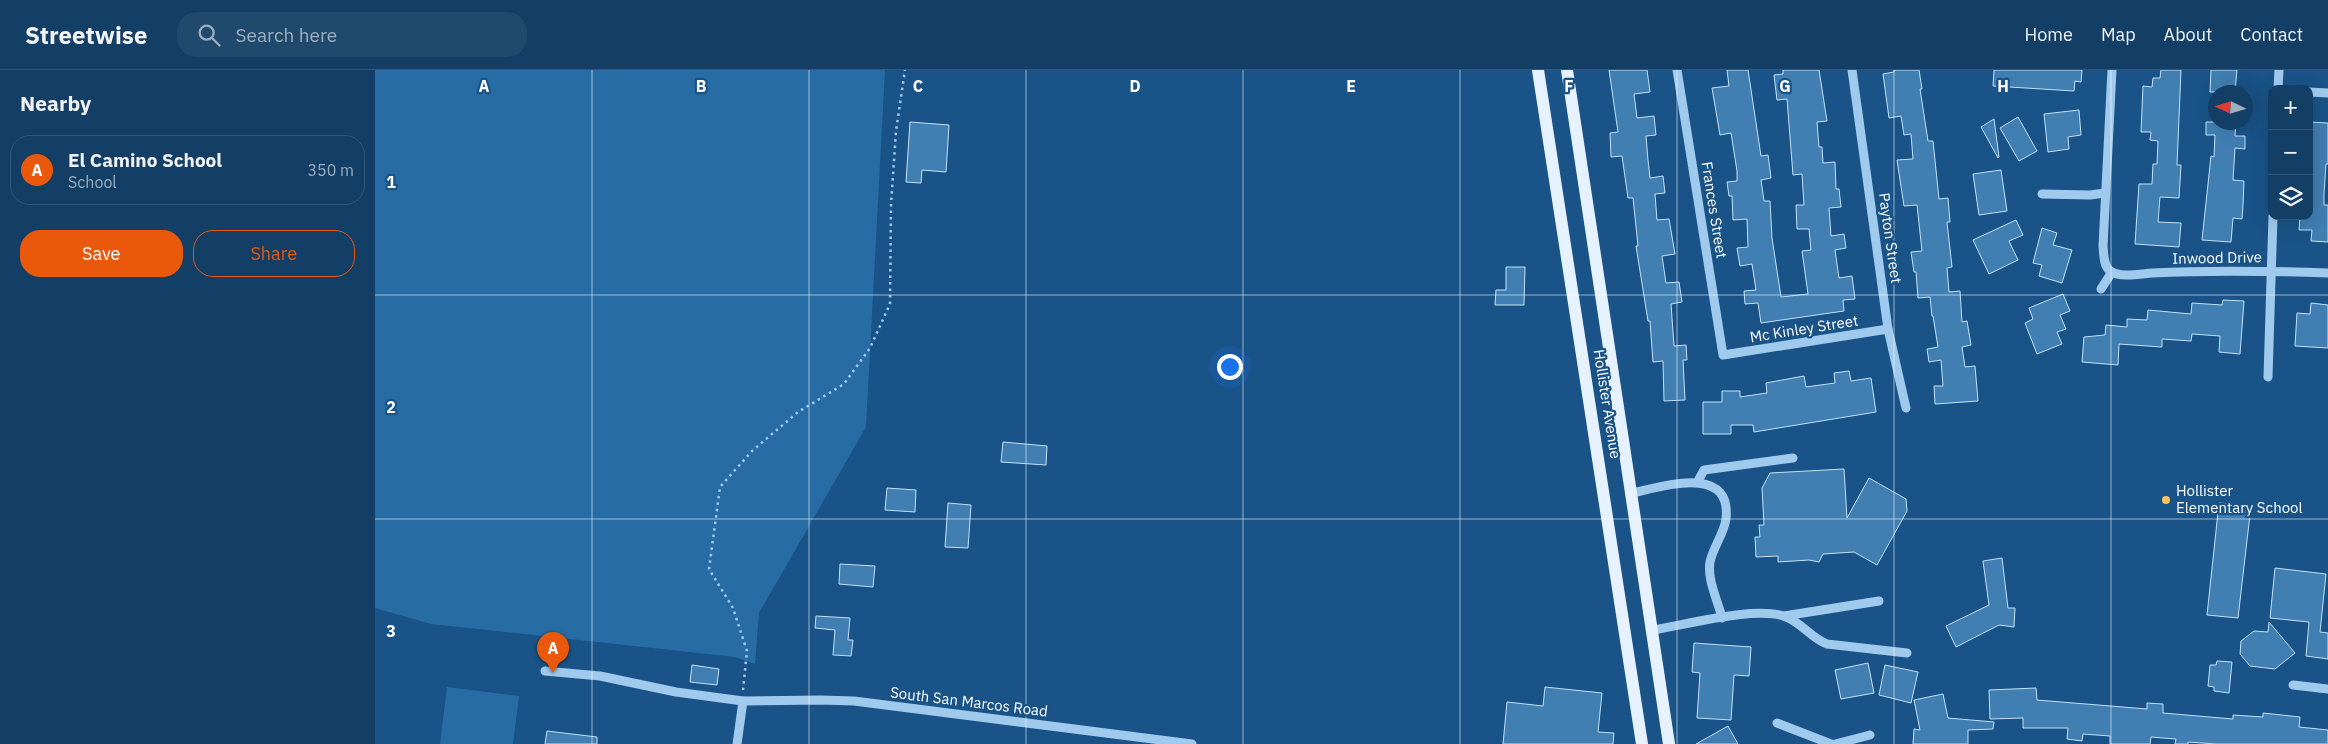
<!DOCTYPE html>
<meta charset="utf-8">
<style>
body{margin:0;font-family:"IBM Plex Sans",sans-serif;background:#20496e;color:#f1f3f6}
.controls{position:absolute;right:15px;top:15px;display:grid;overflow:hidden;border-radius:10px;box-shadow:0 5px 20px #0002}
.controls button{width:45px;height:45px;display:grid;place-items:center;padding:0;border:0;border-bottom:1px solid #325779;background:#133e65;color:#f1f3f6;font:25px sans-serif}
.compass{position:absolute;left:1833px;top:15px;width:45px;height:45px;border-radius:50%;background:#133e65;box-shadow:0 5px 20px #0002;rotate:274deg}
.you{position:absolute;left:854px;top:296px;width:18px;height:18px;margin:-12px;border:4px solid #fff;border-radius:50%;background:#1a73e8;box-shadow:0 0 0 8px #1a73e833}
.badge{display:grid;place-items:center;width:32px;height:32px;border-radius:50%;background:#ea580c;color:#fff;font-size:16px;font-weight:700}
.pin{position:absolute;translate:-50% -41px;filter:drop-shadow(0 1px 2px #0008)}
.pin::after{content:'';position:absolute;top:26px;width:18px;height:15px;background:inherit;clip-path:polygon(0 0,100% 0,50% 100%)}
.list{margin:0;padding:0;list-style:none}
h2{display:flex;justify-content:space-between;align-items:center;height:65px;margin:0;padding:0 20px;font-size:21px}
h2 small{font-size:16px;font-weight:400;color:#9daebf}
.list li{display:grid;grid-template-columns:32px 1fr auto;gap:15px;align-items:center;box-sizing:border-box;height:70px;margin:0 10px 10px;padding:0 10px;border:1px solid #325779;border-radius:20px}
.list b{display:block;font-size:19px;white-space:nowrap}
.list p{margin:0;font-size:16px;white-space:nowrap;color:#9daebf}
.list em{font-size:16px;font-style:normal;color:#9daebf}
.actions{display:flex;gap:10px;padding:15px 20px}
.actions a{flex:1;padding:11px 0;border:1px solid #ea580c;border-radius:20px;text-align:center;font-size:18px;color:#ea580c}
.actions .main{background:#ea580c;color:#fff}
.icon{flex:none;width:28px;height:28px;fill:none;stroke:currentColor;stroke-width:2;stroke-linecap:round;stroke-linejoin:round}
.map{position:relative;flex:none;width:1953px;height:674px;overflow:hidden}
header{display:flex;align-items:center;gap:30px;box-sizing:border-box;height:70px;padding:0 25px;background:#133e65;border-bottom:1px solid #325779}
header strong{font-size:24px}
nav{display:flex;gap:28px;margin-inline-start:auto;font-size:18px}
.search{width:350px;height:45px;background:#20496e;display:flex;align-items:center;gap:12px;box-sizing:border-box;padding:0 18px;border-radius:20px;color:#9daebf;font-size:19px}
main{display:flex}
aside{flex:1;background:#133e65}
.map>svg:first-child{display:block}
</style>
<header>
<strong>Streetwise</strong>
<div class="search"><svg class="icon" aria-label="search" viewBox="0 0 24 24"><circle cx="10" cy="10" r="6"/><path d="M15 15l6 6"/></svg>Search here</div>
<nav><a>Home</a><a>Map</a><a>About</a><a>Contact</a></nav>
</header>
<main>
<aside>
<h2>Nearby<small></small></h2>
<ul class="list">
<li><span class="badge">A</span><div><b>El Camino School</b><p>School</p></div><em>350 m</em></li>
</ul>
<div class="actions"><a class="main">Save</a><a>Share</a></div>
</aside>
<div class="map">
<svg width="1953" height="674" viewBox="0 0 1953 674">
<rect width="100%" height="100%" fill="#195387"/>
<g fill="#286ca5">
<path d="M0,0H510L491,357L384,543L380,594L360,587L56,554L0,538Z"/>
<path d="M72,617L144,626L138,674H65Z"/>
</g>
<g fill="#417eb1" stroke="#c5e2f9">
<path d="M1234,0H1272L1275,22L1259,24L1262,48L1279,46L1281,65L1271,66L1273,90L1275,108L1288,106L1290,123L1280,124L1282,150L1294,149L1300,184L1287,186L1291,213L1304,212L1307,232L1296,234L1299,276L1311,275L1312,290H1308L1310,330L1289,331L1288,291L1278,292L1275,251H1273L1261,176H1263L1258,128H1253L1247,86L1236,87L1235,63L1243,62Z"/>
<path d="M1352,0H1373L1386,86L1393,85L1396,108L1386,110L1389,131H1395L1397,168L1406,227L1433,224L1427,181L1436,180L1434,159H1422L1421,135H1429L1427,104L1418,105L1412,29L1402,30L1399,5L1408,4V0H1444L1452,51L1442,52L1444,77H1447L1448,93L1460,92L1461,119H1464L1466,137L1454,138L1456,166L1469,164L1471,178L1460,180L1464,208L1477,206L1480,229L1468,230L1469,241L1386,253L1383,233L1370,234L1369,221L1381,220L1377,194L1365,196L1362,178L1373,177L1372,149L1358,150L1357,126H1354L1352,112L1362,111V101L1356,63L1345,65L1337,18L1354,16Z"/>
<path d="M1519,0H1544L1547,19H1545L1553,71H1558L1564,129L1573,128L1575,152H1572L1577,197L1572,198L1574,222L1585,221L1587,252L1592,251L1596,275L1587,277L1590,297L1600,296L1603,331L1560,334L1559,316H1568L1566,290L1554,292L1552,279L1563,277L1558,246H1557L1555,227L1543,228L1541,202H1539L1536,182L1547,181L1542,135L1529,136L1522,90L1538,89L1536,64L1529,65L1526,46L1514,48L1508,4L1519,2Z"/>
<path d="M1619,0H1707L1706,12L1700,11L1699,21L1618,16Z"/>
<path d="M1786,0H1806L1802,95H1806L1804,128L1785,127L1783,152L1806,153L1804,177L1760,174L1764,114H1777L1778,94H1782L1783,71L1775,70L1776,62H1766L1768,16L1777,17L1778,8H1785Z"/>
<path d="M1836,0H1862L1860,22H1835Z"/>
<path d="M1704,40L1706,65L1693,67L1694,79L1673,82L1669,44Z"/>
<path d="M1643,47L1662,81L1644,91L1625,58Z"/>
<path d="M1619,49L1624,87L1623,88L1606,57Z"/>
<path d="M535,52L574,55L571,102L547,100L546,113L531,112Z"/>
<path d="M1831,52H1861L1860,66H1870V79L1860,78L1858,110L1869,111L1868,135L1867,149L1858,148L1856,172L1827,170L1836,86L1839,87L1840,65H1831Z"/>
<path d="M1934,52L1953,53V94H1951L1949,124V135H1953V172L1936,171L1937,160H1924L1925,146H1934Z"/>
<path d="M1626,100L1632,141L1604,145L1598,104Z"/>
<path d="M1641,150L1648,165L1634,171L1643,190L1614,204L1598,170Z"/>
<path d="M1667,158L1682,163L1678,175L1697,180L1687,213L1664,206L1667,195L1658,193Z"/>
<path d="M1131,197H1150L1149,235H1120L1121,220H1131Z"/>
<path d="M1688,224L1695,241L1685,245L1691,259L1682,262L1687,274L1662,284L1650,253L1658,249L1654,238Z"/>
<path d="M1848,230L1869,231L1865,284L1844,282L1845,266L1817,264L1816,271L1787,269V277L1744,274L1743,295L1707,292L1709,267L1730,265L1731,255L1752,257V249L1772,250L1773,240L1816,244L1817,233L1847,235Z"/>
<path d="M1936,233L1953,235V278L1920,276L1922,243L1935,244Z"/>
<path d="M1474,301L1476,311L1496,308L1501,342L1379,362L1378,355H1356V364H1328V332H1347V321H1365V327L1392,323L1391,313L1429,306L1431,317L1460,313L1459,303Z"/>
<path d="M628,372L672,376L671,395L626,392Z"/>
<path d="M1469,399L1472,448L1494,408L1531,429L1532,441L1502,495L1479,482L1448,484L1444,492L1434,490L1403,492V486L1381,487L1380,467H1385L1384,455H1389L1387,418L1395,403Z"/>
<path d="M512,418L541,420L540,442L510,440Z"/>
<path d="M573,433L596,435L593,478L570,477Z"/>
<path d="M1844,433L1876,436L1863,548L1832,545Z"/>
<path d="M1627,488L1633,538H1640L1639,557L1624,555L1581,577L1571,556L1614,535L1608,491Z"/>
<path d="M465,494L500,496L498,517L464,514Z"/>
<path d="M1900,498L1951,504L1945,562L1953,563V589L1931,586L1934,552L1895,548Z"/>
<path d="M441,546L475,548L473,570H478L476,586L458,585L460,560L440,558Z"/>
<path d="M1894,552L1920,583L1900,599L1875,596L1865,584L1866,571L1879,561L1893,562Z"/>
<path d="M1319,573L1376,577L1374,606L1359,605L1356,650L1322,648L1325,603L1317,602Z"/>
<path d="M1842,591L1857,592L1854,623L1839,621V617L1833,616L1835,595H1841Z"/>
<path d="M1493,593L1499,623L1466,629L1460,600Z"/>
<path d="M317,595L344,599L342,615L315,612Z"/>
<path d="M1510,595L1543,602L1536,633L1504,625Z"/>
<path d="M1170,617L1227,623L1223,662L1239,663L1238,674H1128L1132,632L1168,636Z"/>
<path d="M1661,618L1662,630L1772,639V633L1788,634V643L1858,649V645L1888,647V643L1925,647L1924,657L1953,660V674H1841L1813,672V674H1800L1801,669L1776,667L1775,674H1735V666L1708,664L1707,671L1692,669L1693,658H1648V648L1615,649L1614,620Z"/>
<path d="M1568,624L1573,648L1619,652L1618,659L1593,660V674H1538L1539,659L1545,660L1539,630Z"/>
<path d="M1353,656L1363,674H1321Z"/>
<path d="M172,661L222,667V674H170Z"/>
</g>
<g fill="none" stroke-linecap="round" stroke-linejoin="round">
<path stroke="#a0caed" stroke-width="2.5" stroke-dasharray="2.5 4" stroke-linecap="butt" d="M368,620L372,581L358,538L334,499L345,417L377,381L423,342L469,314L495,278L515,234L516,135L521,61L530,0"/>
<g stroke="#a0caed" stroke-width="9">
<path d="M1302,0L1348,285L1513,259"/>
<path d="M1477,0L1513,259L1531,338"/>
<path d="M1737,0L1728,176C1729,184 1728,195 1735,201C1745,208 1765,204 1777,203C1836,200 1894,201 1953,203"/>
<path d="M1903,19L1904,0"/>
<path d="M1934,22L1953,23"/>
<path d="M1667,124L1715,125L1730,123"/>
<path d="M1726,219L1737,202"/>
<path d="M1893,307L1898,146"/>
<path d="M1323,411L1329,400L1418,388"/>
<path d="M1257,423C1286,417 1357,393 1351,449C1349,464 1338,477 1335,492C1332,510 1343,531 1347,548"/>
<path d="M1409,546L1504,531"/>
<path d="M1278,560C1310,555 1383,535 1411,547C1427,553 1436,568 1452,574L1532,583"/>
<path d="M170,601L225,606L301,622L368,631L446,630L479,631L817,674"/>
<path d="M1918,615L1953,619"/>
<path d="M1402,653L1456,674"/>
<path d="M362,674L368,631"/>
<path d="M1460,674L1495,665"/>
</g>
<g stroke="#e6f2ff" stroke-width="12">
<path d="M1163,0L1267,674"/>
<path d="M1192,0L1294,674"/>
</g>
</g>
<path fill="none" stroke="#fff" stroke-width="1" stroke-opacity="0.55" d="M217,0V674M434,0V674M651,0V674M868,0V674M1085,0V674M1302,0V674M1519,0V674M1736,0V674M0,225H1953M0,449H1953"/>
<circle fill="#ffc15c" stroke="#195387" stroke-width="2" cx="1791" cy="430" r="5"/>
<g text-anchor="middle" stroke-width="4.5" stroke-linejoin="round" paint-order="stroke">
<g font-size="15" fill="#fff" stroke="#195387">
<text transform="translate(1339 140) rotate(81)" y="5">Frances Street</text>
<text transform="translate(1515 168) rotate(82)" y="5">Payton Street</text>
<text transform="translate(1842 188) rotate(-1)" y="5">Inwood Drive</text>
<text transform="translate(1429 259) rotate(-9)" y="5">Mc Kinley Street</text>
<text transform="translate(1232 334) rotate(81)" y="5">Hollister Avenue</text>
<text transform="translate(594 632) rotate(7)" y="5">South San Marcos Road</text>
</g>
<g font-size="15" fill="#fff" stroke="#195387" text-anchor="start">
<text x="1801" y="426">Hollister<tspan x="1801" dy="17">Elementary School</tspan></text>
</g>
</g>
<g font-size="16" text-anchor="middle" font-weight="bold" fill="#fff" stroke="#195387" stroke-width="4.5" stroke-linejoin="round" paint-order="stroke">
<text x="109" y="22">A</text>
<text x="326" y="22">B</text>
<text x="543" y="22">C</text>
<text x="760" y="22">D</text>
<text x="976" y="22">E</text>
<text x="1194" y="22">F</text>
<text x="1410" y="22">G</text>
<text x="1628" y="22">H</text>
<text x="16" y="118">1</text>
<text x="16" y="343">2</text>
<text x="16" y="567">3</text>
</g>
</svg>
<div class="controls">
<button>+</button>
<button>−</button>
<button><svg class="icon" aria-label="layers" viewBox="0 0 24 24"><path d="M12 4l9 5-9 5-9-5zM3 14l9 5 9-5"/></svg></button>
</div>
<svg class="compass" viewBox="-18 -18 36 36"><path d="M0-13l5 13h-10z" fill="#e53935"/><path d="M0 13l5-13h-10z" fill="#9daebf"/></svg>
<div class="you"></div>
<div class="pin badge" style="left:178px;top:603px">A</div>
</div>
</main>
